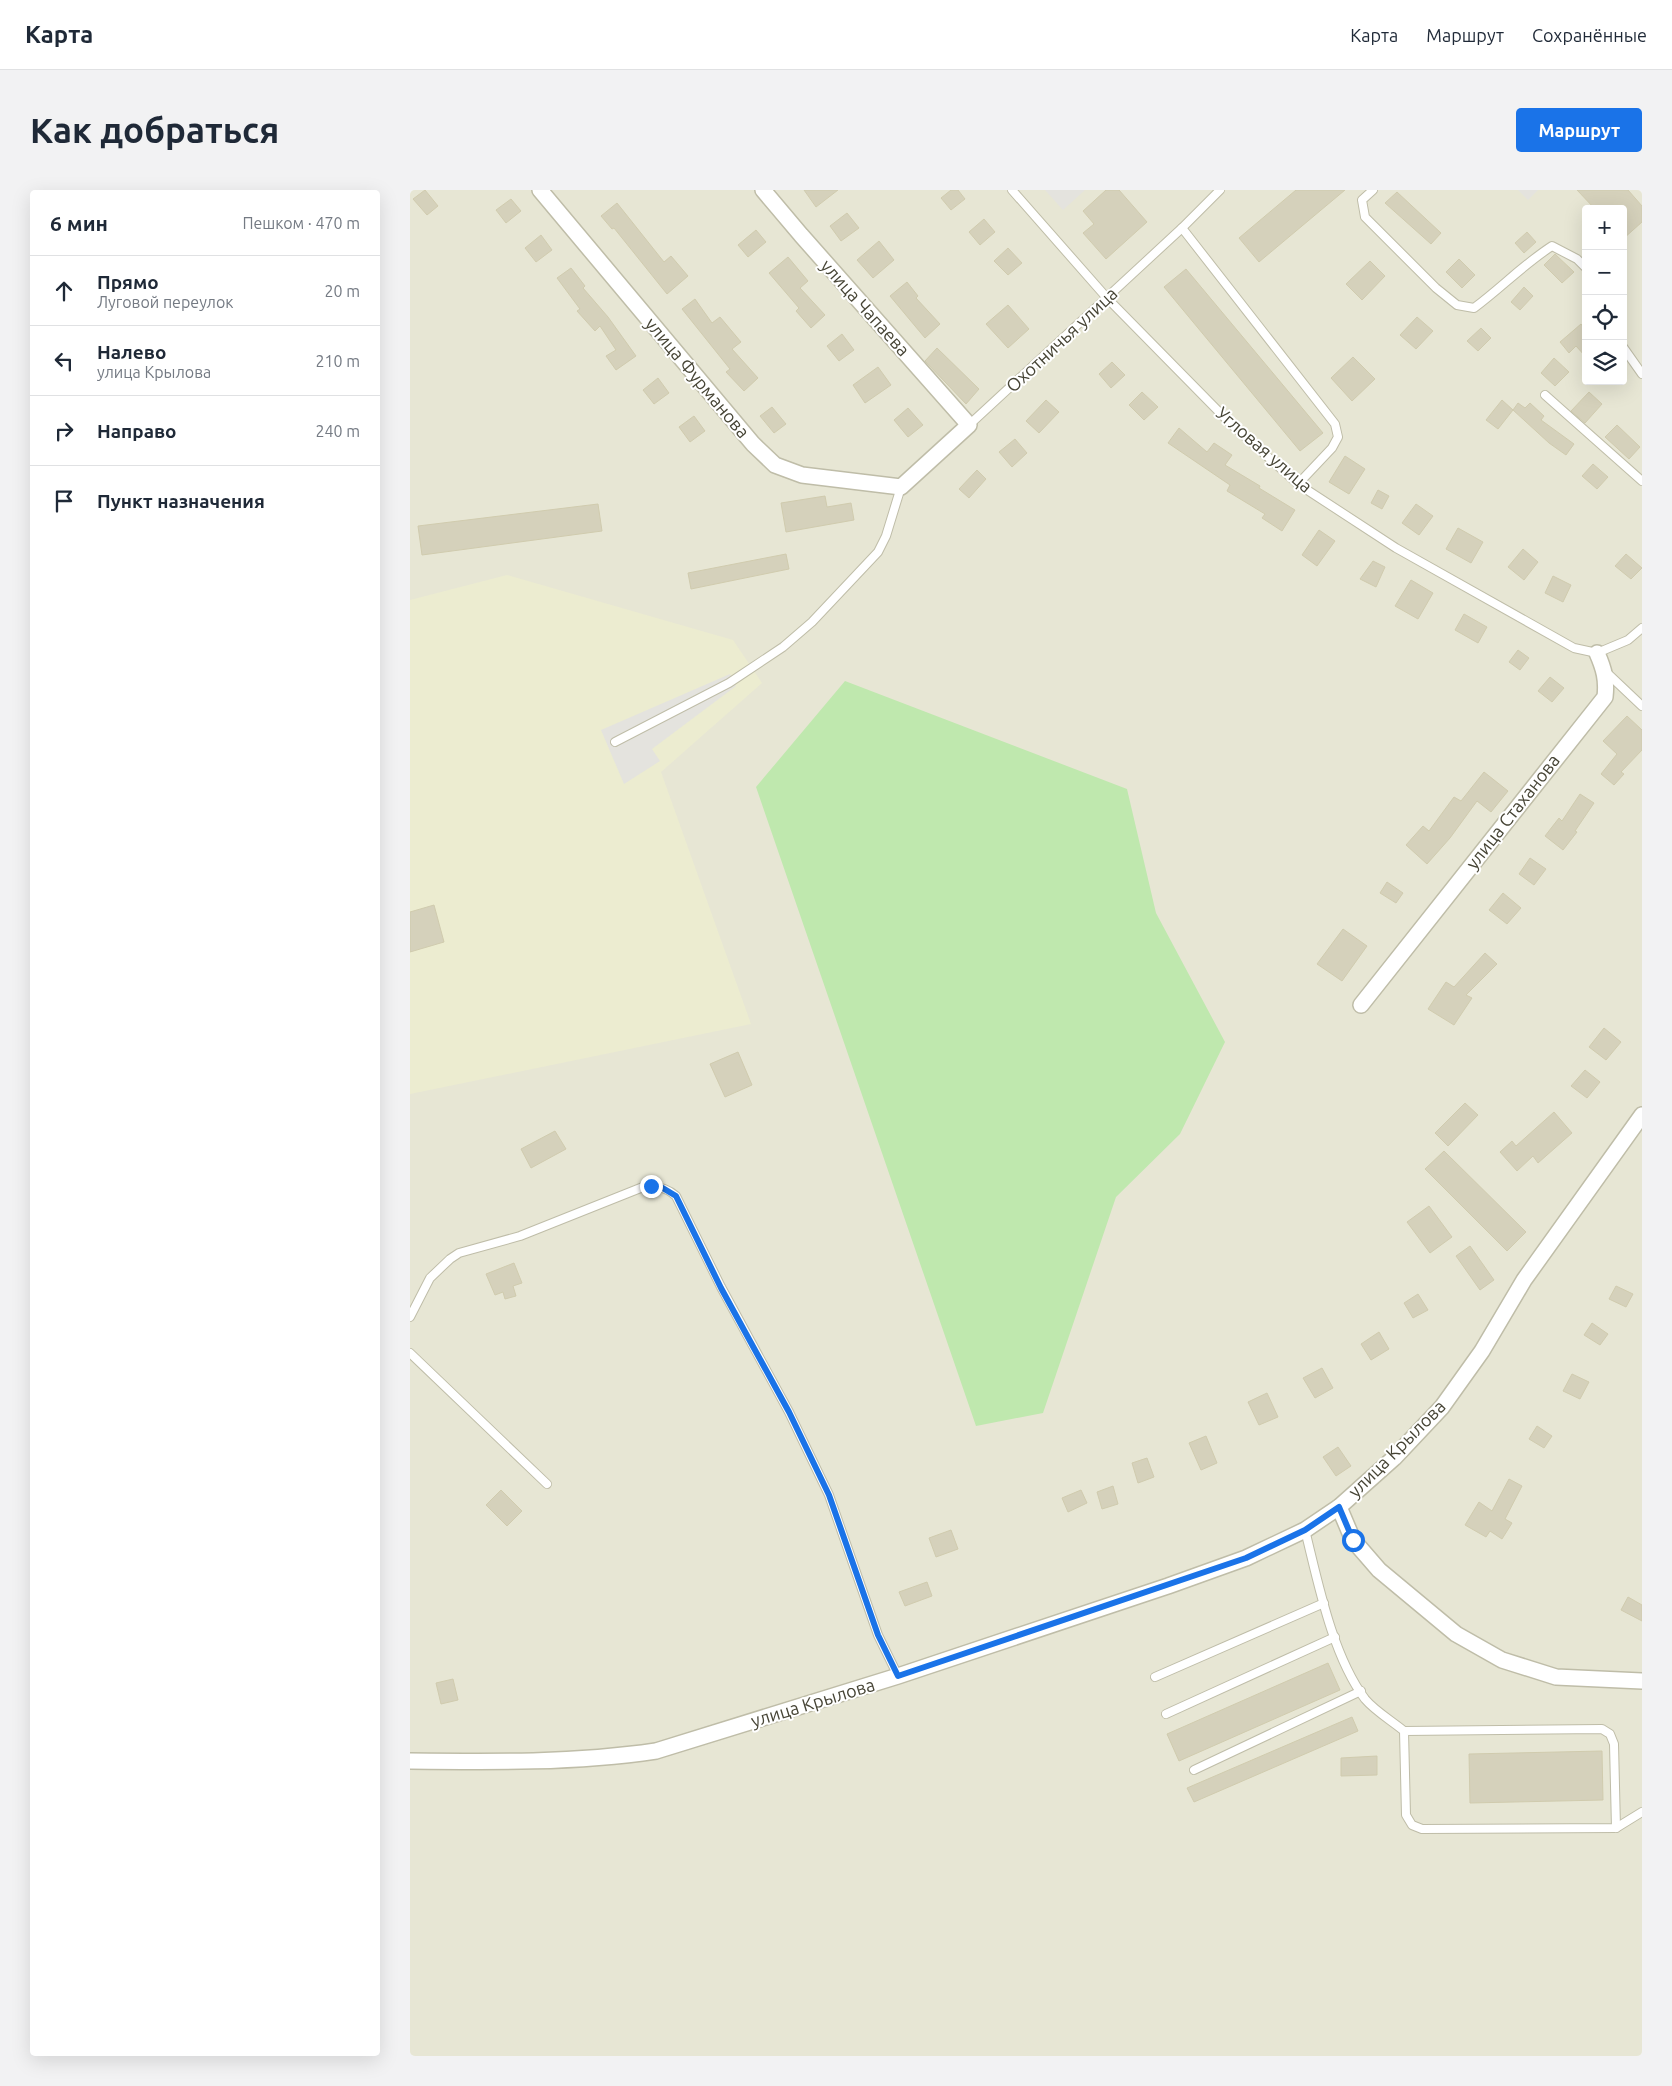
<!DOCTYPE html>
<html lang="ru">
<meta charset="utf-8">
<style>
body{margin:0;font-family:Ubuntu,sans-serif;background:#f2f2f3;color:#1f2937}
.controls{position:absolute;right:15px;top:15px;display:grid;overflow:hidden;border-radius:5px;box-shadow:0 5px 20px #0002}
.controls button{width:45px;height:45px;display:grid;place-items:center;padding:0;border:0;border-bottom:1px solid #e0e1e3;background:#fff;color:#1f2937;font:25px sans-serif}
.stop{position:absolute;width:15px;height:15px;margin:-11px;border:4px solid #1a73e8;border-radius:50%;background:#fff}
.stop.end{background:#1a73e8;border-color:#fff;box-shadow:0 1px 5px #0008}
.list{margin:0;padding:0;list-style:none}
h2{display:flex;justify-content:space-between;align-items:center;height:65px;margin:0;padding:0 20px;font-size:21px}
h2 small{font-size:16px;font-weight:400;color:#747a83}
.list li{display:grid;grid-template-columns:32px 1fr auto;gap:15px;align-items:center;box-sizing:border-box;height:70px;padding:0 20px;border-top:1px solid #e0e1e3}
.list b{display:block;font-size:19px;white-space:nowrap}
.list p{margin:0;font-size:16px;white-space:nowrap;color:#747a83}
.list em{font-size:16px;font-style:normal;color:#747a83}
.icon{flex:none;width:28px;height:28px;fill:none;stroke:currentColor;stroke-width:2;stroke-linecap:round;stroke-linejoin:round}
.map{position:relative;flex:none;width:1232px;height:1866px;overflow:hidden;border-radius:5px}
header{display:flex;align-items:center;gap:30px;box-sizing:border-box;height:70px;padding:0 25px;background:#fff;border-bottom:1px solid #e0e1e3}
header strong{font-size:24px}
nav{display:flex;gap:28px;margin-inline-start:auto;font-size:18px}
.intro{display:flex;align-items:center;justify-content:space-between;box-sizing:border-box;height:120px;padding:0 30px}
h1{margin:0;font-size:35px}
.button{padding:12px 22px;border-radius:5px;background:#1a73e8;color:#fff;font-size:18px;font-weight:700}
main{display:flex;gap:30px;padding:0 30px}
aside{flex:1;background:#fff;border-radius:5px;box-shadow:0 5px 20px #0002}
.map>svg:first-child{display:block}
</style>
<header>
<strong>Карта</strong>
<nav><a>Карта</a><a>Маршрут</a><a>Сохранённые</a></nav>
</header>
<div class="intro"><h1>Как добраться</h1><a class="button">Маршрут</a></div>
<main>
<aside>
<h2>6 мин<small>Пешком · 470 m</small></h2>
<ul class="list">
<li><svg class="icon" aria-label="ahead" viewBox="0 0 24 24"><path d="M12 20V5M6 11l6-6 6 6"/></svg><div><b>Прямо</b><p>Луговой переулок</p></div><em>20 m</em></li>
<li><svg class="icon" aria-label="left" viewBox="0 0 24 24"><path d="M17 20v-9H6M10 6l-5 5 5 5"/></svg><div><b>Налево</b><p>улица Крылова</p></div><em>210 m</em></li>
<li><svg class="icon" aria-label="right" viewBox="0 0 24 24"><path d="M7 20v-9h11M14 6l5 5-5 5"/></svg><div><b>Направо</b></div><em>240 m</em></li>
<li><svg class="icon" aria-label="arrive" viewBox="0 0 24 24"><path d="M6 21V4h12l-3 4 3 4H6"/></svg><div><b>Пункт назначения</b></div></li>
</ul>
</aside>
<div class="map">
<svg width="1232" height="1866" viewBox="0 0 1232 1866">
<rect width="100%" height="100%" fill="#f3f2e6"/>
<path fill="#e7e6d4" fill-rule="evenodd" d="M0,0H1232V1866H0ZM1176,19H1213V191H1176Z"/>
<path fill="#ececd0" d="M97,385L323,450L352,493L251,582L341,834L0,904V410Z"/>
<path fill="#bfe8ae" d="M435,491L717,599L746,723L815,852L770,944L706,1007L633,1223L566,1236L346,597Z"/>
<g fill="#e4e3de">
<path d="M635,0H675L653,20Z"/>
<path d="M1108,0H1128L1118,10Z"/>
<path d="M320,484L326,496L242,559L250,571L214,594L191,540Z"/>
</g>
<g fill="#d5d1bb" stroke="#d0cbae">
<path d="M15,0L28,16L17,25L3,9Z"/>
<path d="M394,0H428L406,17Z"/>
<path d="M541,0H548L555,9L541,20L531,8Z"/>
<path d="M696,0H709L737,32L696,69L673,43L684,34L673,21Z"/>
<path d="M886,0H935L849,72L829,48Z"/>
<path d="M1167,0H1218L1232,16V32L1213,49V19H1185Z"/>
<path d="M987,2L1031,43L1021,54L975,13Z"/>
<path d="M101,9L111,21L96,33L86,20Z"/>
<path d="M207,13L254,72L261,66L278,86L257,104L204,38L202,39L191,26Z"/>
<path d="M437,23L449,38L431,51L420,36Z"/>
<path d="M574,29L585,42L570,55L559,42Z"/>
<path d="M346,40L356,52L338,67L328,55Z"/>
<path d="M1117,42L1126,52L1114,63L1105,53Z"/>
<path d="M131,45L142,60L126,72L115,58Z"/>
<path d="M469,51L484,70L463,88L447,70Z"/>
<path d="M598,58L612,73L598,85L584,71Z"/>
<path d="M1145,64L1164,82L1152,93L1134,75Z"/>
<path d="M378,67L398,91L390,98L415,125L401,138L386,121L389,118L359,83Z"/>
<path d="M1049,69L1065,85L1052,98L1036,82Z"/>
<path d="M960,71L975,86L952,110L936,94Z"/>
<path d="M161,78L175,96L173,98L198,127L226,166L206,180L196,166L206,160L190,136L185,141L167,121L170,119L147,88Z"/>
<path d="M776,79L913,243L890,261L754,97Z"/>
<path d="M497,92L508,106L506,108L530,134L515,148L480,106Z"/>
<path d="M1114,97L1123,106L1110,120L1101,112Z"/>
<path d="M285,109L302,133L310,127L331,152L322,159L348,188L334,201L316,182L320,179L272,119Z"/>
<path d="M598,115L619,139L598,158L576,134Z"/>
<path d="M1007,127L1023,141L1006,159L990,145Z"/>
<path d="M1171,134L1176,140V167L1166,156L1159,163L1150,152Z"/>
<path d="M1071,138L1081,148L1068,161L1057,151Z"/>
<path d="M432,144L444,160L429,171L417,156Z"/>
<path d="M527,158L569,199L556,214L515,171Z"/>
<path d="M943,167L965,189L942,211L921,188Z"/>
<path d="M1144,168L1159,182L1145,196L1131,183Z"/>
<path d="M702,172L715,185L701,198L689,184Z"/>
<path d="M468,177L481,195L455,213L443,195Z"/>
<path d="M248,188L259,203L244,214L233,200Z"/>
<path d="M732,202L748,217L734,230L719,215Z"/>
<path d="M1179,202L1192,214L1175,233L1161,221Z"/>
<path d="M636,210L649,222L629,243L616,231Z"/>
<path d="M1092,210L1103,220L1088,239L1076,230Z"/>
<path d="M1108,213L1115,218L1120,213L1134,226L1131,230L1164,254L1156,265L1139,253L1103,220Z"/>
<path d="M362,217L376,234L364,243L350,226Z"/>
<path d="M498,218L513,235L498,247L484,230Z"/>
<path d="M284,226L295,241L280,252L269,237Z"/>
<path d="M1207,235L1230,257L1219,269L1195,247Z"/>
<path d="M769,238L797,262L804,253L822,265L815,275L850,296L849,298L885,320L872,341L852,328L855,324L817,301L820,295L758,253Z"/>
<path d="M605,249L617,263L602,277L589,262Z"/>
<path d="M935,266L955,279L939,304L919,292Z"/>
<path d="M1183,274L1198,287L1187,299L1172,286Z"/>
<path d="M567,280L576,289L559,308L549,299Z"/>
<path d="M968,300L979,306L972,319L961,313Z"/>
<path d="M415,306L417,317L441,313L444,330L376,342L371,313Z"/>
<path d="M188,314L192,341L12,365L8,336Z"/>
<path d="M1006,314L1023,326L1009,345L992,333Z"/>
<path d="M1048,338L1073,352L1061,373L1036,359Z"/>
<path d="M909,340L925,351L907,376L892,365Z"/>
<path d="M1113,359L1128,372L1114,390L1098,377Z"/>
<path d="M376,364L379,379L281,399L278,383Z"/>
<path d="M1216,364L1232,378L1221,389L1205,376Z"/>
<path d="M963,371L975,377L966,397L950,389Z"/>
<path d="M1143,386L1161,395L1153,412L1135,403Z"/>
<path d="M1001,390L1023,403L1008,429L985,416Z"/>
<path d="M1054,424L1077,437L1068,453L1045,440Z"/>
<path d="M1108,460L1119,468L1110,480L1099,472Z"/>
<path d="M1140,487L1154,498L1142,512L1128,501Z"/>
<path d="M1217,526L1232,540V560L1211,582L1214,584L1204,595L1191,584L1207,564L1193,551Z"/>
<path d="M1074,582L1098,601L1081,622L1067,611L1040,648L1017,674L996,655L1013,636L1019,641L1044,607L1051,611Z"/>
<path d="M1170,604L1184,613L1165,641L1167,642L1153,660L1135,646L1149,628L1152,631Z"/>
<path d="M1120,668L1136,679L1124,695L1109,684Z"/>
<path d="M977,692L993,703L986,713L970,703Z"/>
<path d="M1093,703L1111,718L1097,734L1079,720Z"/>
<path d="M24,715L34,752L0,762V722Z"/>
<path d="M933,739L957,756L932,791L907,774Z"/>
<path d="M1075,763L1087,774L1056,805L1062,808L1044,835L1018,819L1036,792L1044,797Z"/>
<path d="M1194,838L1211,852L1196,870L1179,857Z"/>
<path d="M328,862L342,895L315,907L300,874Z"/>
<path d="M1175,880L1190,892L1177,908L1161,896Z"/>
<path d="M1055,913L1068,925L1038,956L1025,943Z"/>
<path d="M1144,922L1162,943L1128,973L1123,966L1107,981L1090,962L1102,951L1106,956Z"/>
<path d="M145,941L156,959L121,978L111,959Z"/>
<path d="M1034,961L1116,1042L1097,1061L1015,979Z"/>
<path d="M1019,1016L1042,1047L1020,1063L997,1032Z"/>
<path d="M1060,1056L1084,1090L1070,1100L1046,1066Z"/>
<path d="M104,1073L112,1093L103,1096L106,1106L95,1109L93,1102L85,1105L76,1084Z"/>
<path d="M1206,1096L1223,1104L1216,1117L1199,1109Z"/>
<path d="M1008,1104L1018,1120L1003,1128L994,1113Z"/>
<path d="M1182,1133L1198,1144L1190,1155L1174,1145Z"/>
<path d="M969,1142L979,1159L961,1170L951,1154Z"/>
<path d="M912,1178L923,1198L905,1208L893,1188Z"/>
<path d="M1162,1184L1179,1192L1170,1209L1153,1201Z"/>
<path d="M857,1203L868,1227L849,1235L838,1212Z"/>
<path d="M1127,1236L1142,1246L1134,1258L1119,1249Z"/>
<path d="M796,1246L807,1273L791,1280L779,1253Z"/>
<path d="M928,1257L941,1276L926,1286L913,1267Z"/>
<path d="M737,1268L744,1287L728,1293L722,1273Z"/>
<path d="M1099,1289L1112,1296L1095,1329L1102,1333L1092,1349L1080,1341L1076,1347L1055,1335L1069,1312L1082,1321Z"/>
<path d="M703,1296L708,1314L692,1319L687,1302Z"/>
<path d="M91,1300L112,1321L97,1336L76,1315Z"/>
<path d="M671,1300L677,1313L658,1322L652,1308Z"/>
<path d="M541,1340L548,1359L526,1367L519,1348Z"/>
<path d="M517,1392L522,1406L495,1416L489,1402Z"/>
<path d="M1218,1407L1232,1415V1431L1211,1420Z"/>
<path d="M918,1473L930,1500L769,1571L757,1544Z"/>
<path d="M43,1489L48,1510L31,1514L26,1493Z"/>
<path d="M942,1527L948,1541L784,1612L777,1598Z"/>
<path d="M1192,1561L1193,1610L1060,1613L1059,1564Z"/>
<path d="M967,1566V1585L931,1586V1568Z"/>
</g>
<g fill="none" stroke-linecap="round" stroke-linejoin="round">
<defs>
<g id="lane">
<path d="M602,0L697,108L820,233L888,294L986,358L1164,458L1187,463L1218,450L1232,438"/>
<path d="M963,0L952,10L955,27L1026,98L1047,115L1064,118C1091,98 1114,74 1142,56L1167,69L1176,78"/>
<path d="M772,38L925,234L928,247L922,258L888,294"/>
<path d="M1213,157L1232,184"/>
<path d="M1135,205L1232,291"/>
<path d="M559,235L772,38L810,0"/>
<path d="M1195,481L1232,516"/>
<path d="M205,552L319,493L373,457L402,432L468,362L476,346L491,297"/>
<path d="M0,1127L20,1088L40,1069L49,1063L110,1046L233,997C246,995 256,997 266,1006L311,1097L379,1222L419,1305L468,1445L488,1486"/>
<path d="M0,1163L137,1294"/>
<path d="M895,1340C908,1392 922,1465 955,1509C965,1521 982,1531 994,1541L1192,1539L1200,1544L1204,1554L1206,1638L1012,1639L1002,1635L996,1625L994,1541"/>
<path d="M745,1487L914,1413"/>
<path d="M756,1524L925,1447"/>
<path d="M784,1580L951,1501"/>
<path d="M1206,1638L1232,1622"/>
</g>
<g id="street">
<path d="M130,0L343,254L365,275L392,285L491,297L559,235L391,45L353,0"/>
<path d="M951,815L1195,507C1197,490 1194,479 1187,463"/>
<path d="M929,1317L943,1350L969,1380L1046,1444L1092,1470L1146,1487L1232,1491"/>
<path d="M0,1571C82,1572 165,1573 246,1561L488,1486L758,1396L836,1368L895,1340L929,1317L984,1268L1032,1217L1072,1161L1114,1090L1232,925"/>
</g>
</defs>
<use href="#lane" stroke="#bfbda8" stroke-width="10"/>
<use href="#street" stroke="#bfbda8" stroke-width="18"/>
<use href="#lane" stroke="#fff" stroke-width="8"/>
<use href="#street" stroke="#fff" stroke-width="15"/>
</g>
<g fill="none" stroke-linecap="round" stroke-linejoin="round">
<path stroke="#1a73e8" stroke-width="6" d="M241,996L251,997L266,1006L311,1098L379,1222L419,1305L468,1445L488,1486L836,1368L895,1340L929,1317L943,1350"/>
</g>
<g text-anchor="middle" stroke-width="4" stroke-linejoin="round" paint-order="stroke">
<g font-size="18" fill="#464435" stroke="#fff">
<text transform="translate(455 118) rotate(48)" y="6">улица Чапаева</text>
<text transform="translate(652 150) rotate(-43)" y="6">Охотничья улица</text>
<text transform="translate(287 188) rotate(50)" y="6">улица Фурманова</text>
<text transform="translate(854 260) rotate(41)" y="6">Угловая улица</text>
<text transform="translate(1103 622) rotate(-52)" y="6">улица Стаханова</text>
<text transform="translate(987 1259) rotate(-45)" y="6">улица Крылова</text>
<text transform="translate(403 1513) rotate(-17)" y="6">улица Крылова</text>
</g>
</g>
</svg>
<div class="controls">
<button>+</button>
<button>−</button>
<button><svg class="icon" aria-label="locate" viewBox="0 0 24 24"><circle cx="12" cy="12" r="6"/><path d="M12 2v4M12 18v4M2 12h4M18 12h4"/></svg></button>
<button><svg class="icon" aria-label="layers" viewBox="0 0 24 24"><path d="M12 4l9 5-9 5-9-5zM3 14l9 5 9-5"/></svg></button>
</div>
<div class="stop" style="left:943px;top:1350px"></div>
<div class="stop end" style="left:241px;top:996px"></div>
</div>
</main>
